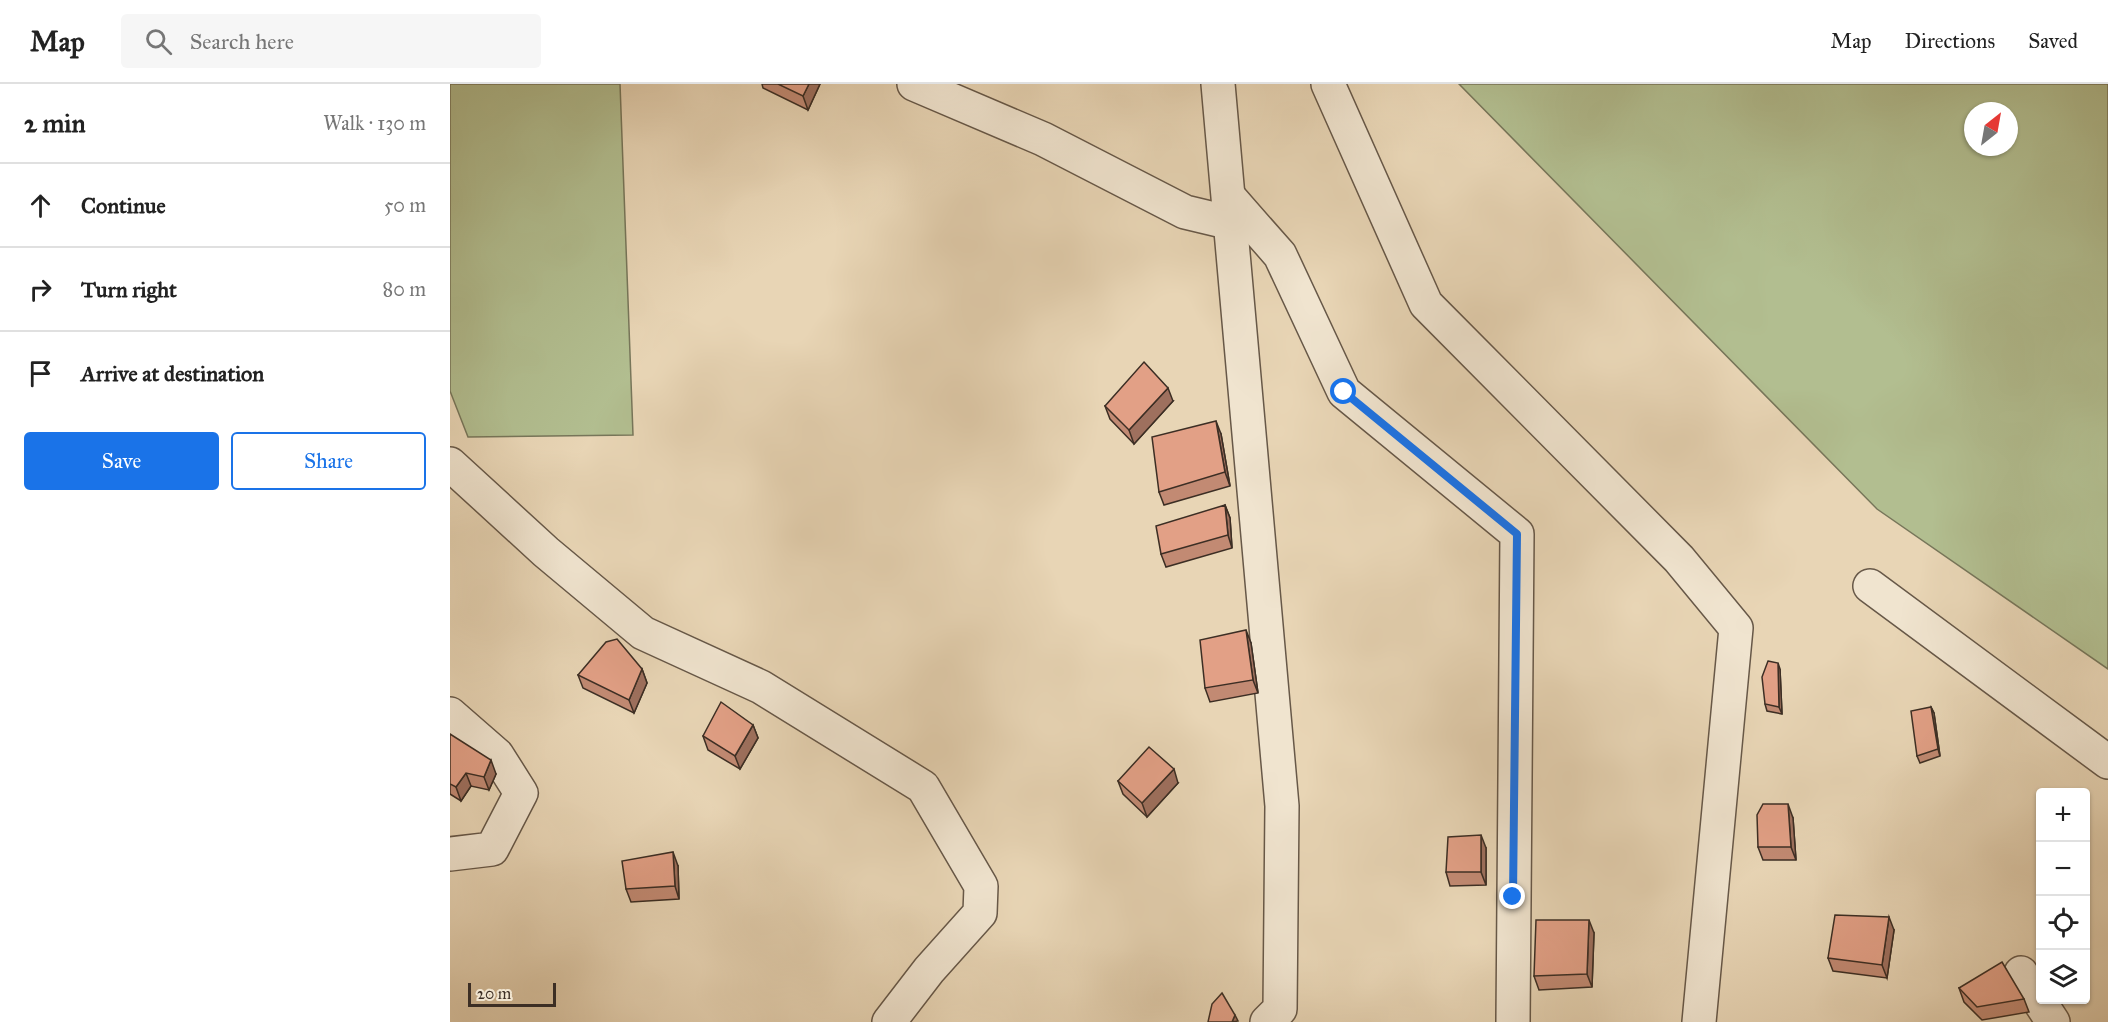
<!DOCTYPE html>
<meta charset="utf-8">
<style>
body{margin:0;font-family:"IM FELL Great Primer",serif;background:#f6f6f6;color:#222}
.controls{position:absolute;right:18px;bottom:18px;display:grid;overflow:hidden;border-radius:6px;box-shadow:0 2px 4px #0004}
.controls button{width:54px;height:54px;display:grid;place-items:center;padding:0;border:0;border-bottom:2px solid #e0e0e0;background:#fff;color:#222;font:30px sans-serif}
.compass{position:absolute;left:1514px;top:18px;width:54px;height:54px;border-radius:50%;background:#fff;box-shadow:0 2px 4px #0004;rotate:31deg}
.scale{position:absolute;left:18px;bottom:15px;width:88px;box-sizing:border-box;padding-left:6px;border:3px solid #3c2e24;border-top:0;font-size:16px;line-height:21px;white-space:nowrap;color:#3c2e24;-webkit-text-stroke:4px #f0e4cf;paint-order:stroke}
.stop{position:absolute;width:18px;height:18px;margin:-14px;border:4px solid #1a73e8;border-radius:50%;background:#fff}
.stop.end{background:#1a73e8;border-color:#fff;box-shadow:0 2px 6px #0008}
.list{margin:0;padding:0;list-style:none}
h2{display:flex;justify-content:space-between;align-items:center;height:78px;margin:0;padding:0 24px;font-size:26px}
h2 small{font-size:20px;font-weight:400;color:#767676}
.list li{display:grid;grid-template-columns:39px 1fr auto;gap:18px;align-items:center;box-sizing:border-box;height:84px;padding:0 24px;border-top:2px solid #e0e0e0}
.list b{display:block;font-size:22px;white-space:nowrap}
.list em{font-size:20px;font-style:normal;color:#767676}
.actions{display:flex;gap:12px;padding:18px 24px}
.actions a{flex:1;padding:14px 0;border:2px solid #1a73e8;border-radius:6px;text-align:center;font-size:21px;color:#1a73e8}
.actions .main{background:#1a73e8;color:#fff}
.icon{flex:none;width:33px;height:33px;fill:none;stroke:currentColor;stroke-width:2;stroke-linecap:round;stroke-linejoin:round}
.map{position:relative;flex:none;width:1658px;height:938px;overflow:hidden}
header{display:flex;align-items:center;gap:36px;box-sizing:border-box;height:84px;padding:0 30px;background:#fff;border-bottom:2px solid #e0e0e0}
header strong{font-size:28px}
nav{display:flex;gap:33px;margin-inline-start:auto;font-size:21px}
.search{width:420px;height:54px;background:#f6f6f6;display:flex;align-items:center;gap:15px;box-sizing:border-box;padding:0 21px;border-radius:6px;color:#767676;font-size:22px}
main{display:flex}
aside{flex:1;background:#fff}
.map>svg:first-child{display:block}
</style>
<header>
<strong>Map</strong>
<div class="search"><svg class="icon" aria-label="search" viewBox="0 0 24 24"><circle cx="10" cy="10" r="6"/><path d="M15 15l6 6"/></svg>Search here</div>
<nav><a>Map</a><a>Directions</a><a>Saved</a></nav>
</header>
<main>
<aside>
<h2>2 min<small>Walk · 130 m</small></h2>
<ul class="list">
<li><svg class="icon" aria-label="ahead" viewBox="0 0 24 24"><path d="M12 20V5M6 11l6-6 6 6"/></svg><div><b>Continue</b></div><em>50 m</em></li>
<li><svg class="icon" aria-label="right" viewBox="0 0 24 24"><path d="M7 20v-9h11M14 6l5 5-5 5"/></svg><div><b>Turn right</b></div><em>80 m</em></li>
<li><svg class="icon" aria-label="arrive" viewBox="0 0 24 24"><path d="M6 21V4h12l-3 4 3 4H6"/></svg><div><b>Arrive at destination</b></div></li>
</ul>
<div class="actions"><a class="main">Save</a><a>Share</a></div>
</aside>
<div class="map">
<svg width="1658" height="938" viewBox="0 0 1658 938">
<rect width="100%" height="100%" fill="#e8d5b5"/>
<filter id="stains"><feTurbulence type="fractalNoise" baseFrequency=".00333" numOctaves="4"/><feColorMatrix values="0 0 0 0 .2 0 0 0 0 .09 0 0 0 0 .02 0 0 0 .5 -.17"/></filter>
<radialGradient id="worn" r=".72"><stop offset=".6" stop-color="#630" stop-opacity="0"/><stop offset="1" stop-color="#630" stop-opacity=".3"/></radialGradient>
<g fill="#b2be90" stroke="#77765a" stroke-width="1.5" fill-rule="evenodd">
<path d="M0,0H170L183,351L18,353L0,307Z"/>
<path d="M1009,0H1658V585L1427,425ZM1523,27H1559V63H1523Z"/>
</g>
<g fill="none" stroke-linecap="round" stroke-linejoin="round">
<defs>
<g id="minor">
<path d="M464,0L593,55L735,128L781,139"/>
<path d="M768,0L832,722L830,925L817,938"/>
<path d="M878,0L976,220L1229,475L1286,544L1249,938"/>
<path d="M779,113L830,171L894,308L1067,450L1063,938"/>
<path d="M0,380L96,468L193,549L311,603L473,703L531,802L530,829L479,886L439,938"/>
<path d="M1420,502L1658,678"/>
<path d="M0,630L47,671L71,709L42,765L0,770"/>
<path d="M1571,889L1603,938"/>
</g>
</defs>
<use href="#minor" stroke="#675848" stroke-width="36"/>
<use href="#minor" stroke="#f0e4cf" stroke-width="33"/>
</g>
<g fill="#c28a73" stroke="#3c2e24" stroke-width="1.5">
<path d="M312,0H370L358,26L313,4Z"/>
<path d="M723,317L684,360L660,335L655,322Z"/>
<path d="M771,350L780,402L714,421L709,408Z"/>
<path d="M775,421L780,434L782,464L716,483L711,470Z"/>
<path d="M801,559L808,609L760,618L755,604Z"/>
<path d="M192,585L197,599L184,629L133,604L128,591Z"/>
<path d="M1330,585L1332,630L1317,627L1315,620Z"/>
<path d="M1481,623L1484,629L1490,672L1470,679L1467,672Z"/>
<path d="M303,641L308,654L290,685L258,666L253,652Z"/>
<path d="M0,651L46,690L39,706L21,702L11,717L0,710Z"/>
<path d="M668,697L728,699L697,733L673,710Z"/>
<path d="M1343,734L1346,776H1313L1308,763Z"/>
<path d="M1036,764V801L1000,802L996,788Z"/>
<path d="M228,782L229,815L181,818L176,805Z"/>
<path d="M1444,846L1437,894L1383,887L1378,874Z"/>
<path d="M1144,849L1142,903L1089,906L1084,892Z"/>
<path d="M1509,904L1574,915L1579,928L1532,936L1514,918Z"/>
</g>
<g fill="#9e705e" stroke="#3c2e24" stroke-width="1.5">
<path d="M359,0H370L358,26L353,12Z"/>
<path d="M718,304L723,317L684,360L679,346Z"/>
<path d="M766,337L771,350L780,402L775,388Z"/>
<path d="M775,421L780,434L782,464L778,451Z"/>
<path d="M796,546L801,559L808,609L803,596Z"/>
<path d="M1328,579L1330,585L1332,630L1329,623Z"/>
<path d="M192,585L197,599L184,629L179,616Z"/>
<path d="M1481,623L1484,629L1490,672L1488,665Z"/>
<path d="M303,641L308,654L290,685L285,672Z"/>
<path d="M41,676L46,690L39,706L34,693Z"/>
<path d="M724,685L728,699L697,733L692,719Z"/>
<path d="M16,689L21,702L11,717L6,703Z"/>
<path d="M1338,720L1343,734L1346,776L1341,763Z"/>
<path d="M1031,751L1036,764V801L1031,788Z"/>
<path d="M223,768L228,782L229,815L225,802Z"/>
<path d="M1439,833L1444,846L1437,894L1432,881Z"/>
<path d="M1139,836L1144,849L1142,903L1137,890Z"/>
<path d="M785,931L788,937L782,938Z"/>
</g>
<g fill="#e2a086" stroke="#3c2e24" stroke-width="1.5">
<path d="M328,0H359L353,12Z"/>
<path d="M694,278L718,304L679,346L655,322Z"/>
<path d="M766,337L775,388L709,408L702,353Z"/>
<path d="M775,421L778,451L711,470L706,442Z"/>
<path d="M796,546L803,596L755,604L750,556Z"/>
<path d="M167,555L192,585L179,616L128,591L156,558Z"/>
<path d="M1318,577L1328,579L1329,623L1315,620L1312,593Z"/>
<path d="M271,618L303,641L285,672L253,652Z"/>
<path d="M1481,623L1488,665L1467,672L1461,627Z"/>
<path d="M0,650L41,676L34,693L16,689L6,703L0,700Z"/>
<path d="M699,663L724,685L692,719L668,697Z"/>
<path d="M1313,720H1338L1341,763H1308L1307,731Z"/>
<path d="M1031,751V788H996L998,753Z"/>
<path d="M223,768L225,802L176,805L172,777Z"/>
<path d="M1385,831L1439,833L1432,881L1378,874Z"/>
<path d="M1086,836H1139L1137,890L1084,892Z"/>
<path d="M1552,878L1574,915L1527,923L1509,904Z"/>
<path d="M772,909L785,931L782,938H758L762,920Z"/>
</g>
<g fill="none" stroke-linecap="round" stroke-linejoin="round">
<path stroke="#1a73e8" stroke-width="8" d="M894,308L1067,450L1063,813"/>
</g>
<rect width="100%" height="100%" filter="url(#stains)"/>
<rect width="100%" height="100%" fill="url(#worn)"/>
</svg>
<div class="controls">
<button>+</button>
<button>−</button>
<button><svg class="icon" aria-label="locate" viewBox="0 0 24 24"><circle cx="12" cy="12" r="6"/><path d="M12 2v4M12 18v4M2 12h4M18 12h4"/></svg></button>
<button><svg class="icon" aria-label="layers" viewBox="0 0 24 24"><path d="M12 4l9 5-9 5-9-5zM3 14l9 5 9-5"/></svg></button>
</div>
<svg class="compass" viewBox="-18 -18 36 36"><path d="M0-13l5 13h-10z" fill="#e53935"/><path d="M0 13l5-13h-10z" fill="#767676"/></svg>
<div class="scale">20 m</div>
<div class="stop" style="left:894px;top:308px"></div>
<div class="stop end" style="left:1063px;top:813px"></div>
</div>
</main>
